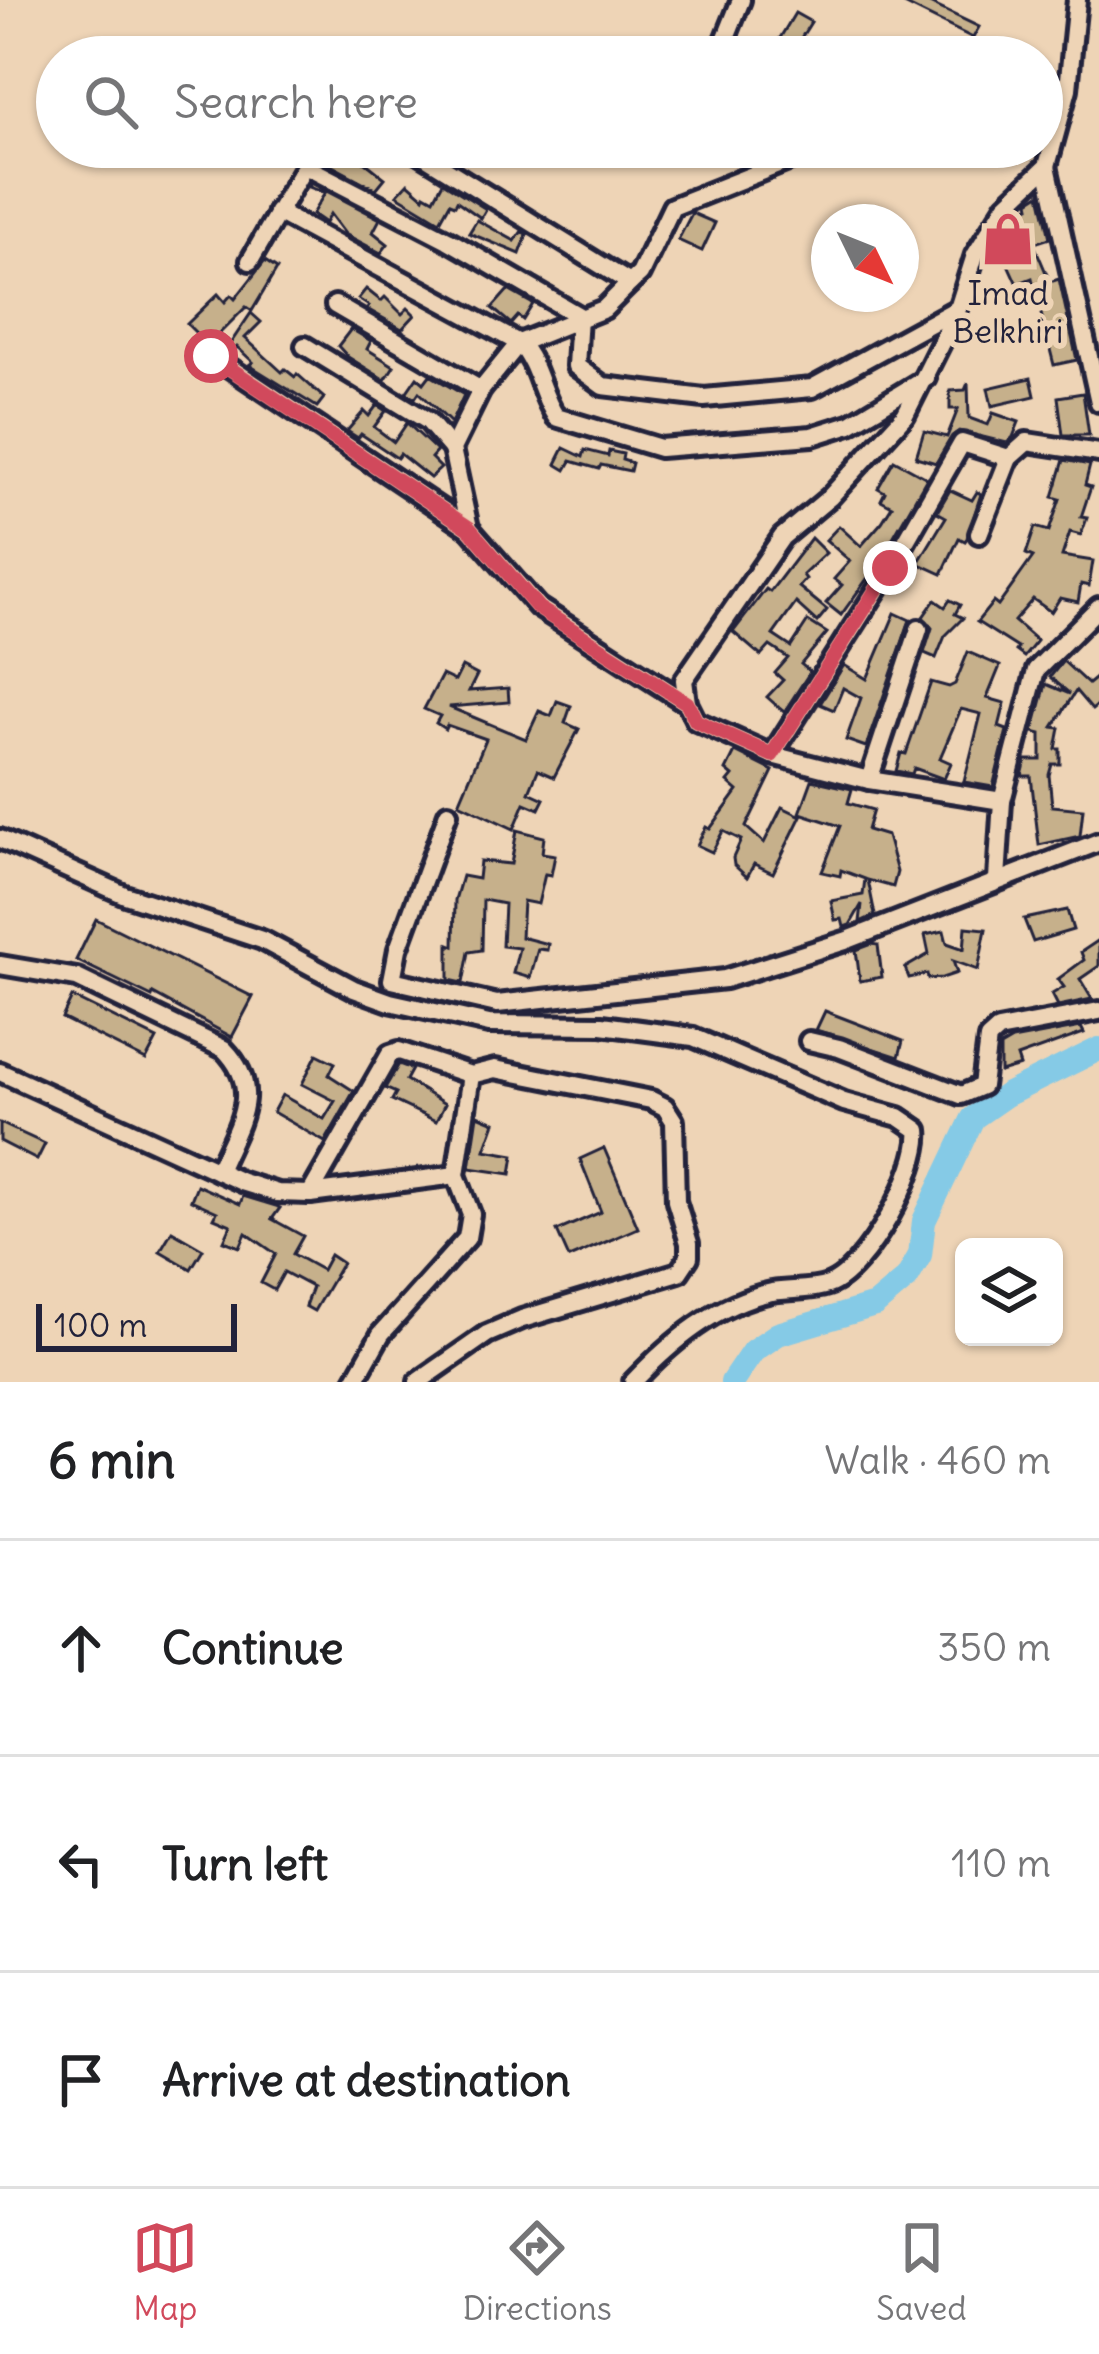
<!DOCTYPE html>
<meta charset="utf-8">
<style>
body{margin:0;font-family:Delius,sans-serif;background:#f2f2f2;color:#202124}
.controls{position:absolute;right:36px;bottom:36px;display:grid;overflow:hidden;border-radius:18px;box-shadow:0 3px 9px #0004}
.controls button{width:108px;height:108px;display:grid;place-items:center;padding:0;border:0;border-bottom:3px solid #e0e0e0;background:#fff;color:#202124;font:60px sans-serif}
.compass{position:absolute;left:811px;top:204px;width:108px;height:108px;border-radius:50%;background:#fff;box-shadow:0 3px 9px #0004;rotate:133deg}
.scale{position:absolute;left:36px;bottom:30px;width:201px;box-sizing:border-box;padding-left:12px;border:6px solid #22223b;border-top:0;font-size:33px;line-height:42px;white-space:nowrap;color:#22223b;-webkit-text-stroke:9px #eed4b6;paint-order:stroke}
.stop{position:absolute;width:36px;height:36px;margin:-27px;border:9px solid #d1495b;border-radius:50%;background:#fff}
.stop.end{background:#d1495b;border-color:#fff;box-shadow:0 3px 12px #0008}
.list{margin:0;padding:0;list-style:none}
h2{display:flex;justify-content:space-between;align-items:center;height:156px;margin:0;padding:0 48px;font-size:51px}
h2 small{font-size:39px;font-weight:400;color:#757577}
.list li{display:grid;grid-template-columns:78px 1fr auto;gap:36px;align-items:center;box-sizing:border-box;height:216px;padding:0 48px;border-top:3px solid #e0e0e0}
.list b{display:block;font-size:45px;white-space:nowrap}
.list em{font-size:39px;font-style:normal;color:#757577}
.icon{flex:none;width:66px;height:66px;fill:none;stroke:currentColor;stroke-width:2;stroke-linecap:round;stroke-linejoin:round}
.map{position:relative;flex:none;width:1099px;height:1382px;overflow:hidden}
.search{position:absolute;background:#fff;box-shadow:0 3px 9px #0004;left:36px;right:36px;top:36px;height:132px;display:flex;align-items:center;gap:30px;box-sizing:border-box;padding:0 42px;border-radius:66px;color:#757577;font-size:45px}
.sheet{height:804px;background:#fff}
nav{display:flex;justify-content:space-around;align-items:center;box-sizing:border-box;height:168px;border-top:3px solid #e0e0e0;background:#fff;font-size:33px;color:#757577}
nav a{display:grid;justify-items:center;gap:6px}
nav .on{color:#d1495b}
.map>svg:first-child{display:block}
</style>
<div class="map">
<svg width="1099" height="1382" viewBox="0 0 1099 1382">
<rect width="100%" height="100%" fill="#eed4b6"/>
<filter id="ink" filterUnits="userSpaceOnUse"><feTurbulence type="fractalNoise" baseFrequency=".00833" numOctaves="2"/><feDisplacementMap in="SourceGraphic" scale="24" xChannelSelector="R" yChannelSelector="G"/><feConvolveMatrix kernelMatrix="1 2 1 2 8 2 1 2 1" color-interpolation-filters="sRGB"/></filter>
<g filter="url(#ink)">
<g fill="none" stroke-linecap="round" stroke-linejoin="round">
<path stroke="#85cae6" stroke-width="24" d="M732,1382L753,1351L778,1334L875,1305L907,1278L920,1255L924,1221L973,1118L1006,1095L1099,1049"/>
</g>
<g fill="#c6b08b" stroke="#22223b" stroke-width="3">
<path d="M896,0H923L979,27L973,38Z"/>
<path d="M795,13L811,22L789,57L774,48Z"/>
<path d="M333,147H346L385,178L376,189L325,162Z"/>
<path d="M443,182L486,209L481,218L457,201L455,205L450,203L440,221L397,195L408,183L424,197L425,194L434,199Z"/>
<path d="M311,183L380,219L373,232L388,244L381,253L345,234L330,214L325,223L312,214L325,193L309,187Z"/>
<path d="M1040,194L1050,238L1028,245L1020,219L1027,217L1023,208L1030,206L1029,201Z"/>
<path d="M692,213L715,223L702,251L678,240Z"/>
<path d="M477,220L515,241L522,231L527,235L520,254L469,233Z"/>
<path d="M1036,249L1050,282L1059,279L1077,360L1054,365L1032,278L1017,284L1007,262Z"/>
<path d="M265,261L277,269L252,311L246,307L212,341L208,337L204,341L187,324L218,294L225,302L231,295L235,299Z"/>
<path d="M366,289L381,301L385,297L402,314L408,308L415,315L402,329L367,309L369,306L358,299Z"/>
<path d="M508,290L533,304L523,320L518,316L511,324L492,308Z"/>
<path d="M251,313L261,322L245,338L282,372L285,369L295,377L297,374L324,398L317,407L249,365L253,362L237,347L231,353L226,350Z"/>
<path d="M351,329L371,341L367,349L394,366L385,380L348,357L338,346Z"/>
<path d="M430,375L464,395L451,423L419,392L415,398L406,393L417,377L424,383Z"/>
<path d="M1031,378L1035,396L992,406L988,388Z"/>
<path d="M968,383L969,418L988,425L993,413L1019,422L1013,437L1007,443L959,431L952,436L936,463L916,457L924,431L947,437L958,409H950V391L965,390Z"/>
<path d="M1083,393L1089,435H1063L1058,397Z"/>
<path d="M377,405L386,411L374,427L394,442L407,423L437,451L431,458L441,468L430,478L400,454L397,458L361,434L358,438L347,431L364,411L369,416Z"/>
<path d="M564,448L583,457L585,450L608,456L609,451L623,454L622,460L632,463L630,471L601,465L599,469L571,461L566,470L556,464Z"/>
<path d="M894,460L927,478L879,562L841,615L826,603L842,585L834,579L850,561L826,540L839,526L861,546L882,522L892,506L881,500L885,492L878,488Z"/>
<path d="M1064,460L1090,465L1085,485L1091,487L1081,517L1087,518L1081,535L1070,532L1062,556L1093,561L1089,586L1081,584L1078,602L1060,598L1051,612L1033,599L1014,621L1037,641L1024,657L1016,651L1018,648L977,622L993,602L998,606L1033,557L1026,554L1035,527L1049,531L1060,499L1053,497Z"/>
<path d="M950,490L972,500L977,492L981,494L967,538L965,541L959,538L942,574L918,563L946,517L937,512Z"/>
<path d="M811,538L826,553L803,575L806,579L799,587L827,610L817,622L796,603L773,635L791,647L808,621L827,633L801,664L810,672L784,712L767,697L783,680L775,673L788,658L770,646L761,656L733,632L766,589L770,592Z"/>
<path d="M935,600L945,607L950,600L960,605L955,614L963,618L945,636L936,658L924,653L932,628L923,617Z"/>
<path d="M895,613L910,620L866,747L846,740L861,698L843,688L834,710L820,704L844,665L867,679Z"/>
<path d="M968,652L1000,666L987,698L1005,703L999,727L1007,730L993,787L964,782L981,714L961,709L940,758L951,763L944,779L914,768L912,774L896,771L901,753L906,754L931,682L949,687L955,684Z"/>
<path d="M1063,661L1088,684L1099,675V704L1092,710L1076,691L1053,727L1060,728L1056,749H1060V764H1052L1049,775L1052,806L1083,809L1080,836L1039,845L1031,776H1022L1026,760H1041V734L1033,732L1046,684L1070,694L1050,677Z"/>
<path d="M462,667L477,675L469,691L508,688L509,702L449,707L526,739L539,711L551,716L557,701L571,706L565,723L579,729L554,777L538,770L529,792L544,799L539,809L525,803L514,829L459,803L486,739L447,725L445,729L436,723L440,716L424,709L442,675L455,681Z"/>
<path d="M735,752L773,771L746,827L764,843L782,807L801,816L773,873L754,864L747,877L734,865L733,858L741,840L723,831L712,852L697,845L706,827L710,829L738,791L728,782L733,776L726,770Z"/>
<path d="M812,780L852,789L848,803L873,810L867,830L887,836L897,872L893,887L868,880L875,915L860,922L862,904L850,925L844,927L842,919L835,920L831,901L863,895L865,879L841,870L840,876L822,872L840,826L800,813Z"/>
<path d="M517,830L544,837L542,853L555,855L551,875L545,874L538,904L523,901L521,937L548,944L547,950L538,949L530,978L513,973L519,948L502,946L504,904L483,900L482,950L469,952L463,983L449,980V944L454,946L455,900L462,876L478,879L480,861L511,864Z"/>
<path d="M1067,910L1073,930L1033,942L1024,919Z"/>
<path d="M96,919L253,997L232,1037L153,994L152,997L76,960Z"/>
<path d="M966,927L986,929L978,970L953,961L957,973L942,978L928,979L927,974L909,978L905,968L929,954L925,935L944,931L947,943L964,949Z"/>
<path d="M1099,940V966L1080,979L1092,999L1058,1006L1052,994L1064,987L1058,979L1084,960L1081,952Z"/>
<path d="M872,944L878,945L882,977L860,981L856,950Z"/>
<path d="M72,997L157,1039L146,1060L62,1018Z"/>
<path d="M825,1011L903,1041L899,1057L816,1030Z"/>
<path d="M1081,1027L1084,1033L1017,1057L1020,1066L1000,1072V1047L1012,1040Z"/>
<path d="M317,1054L335,1063L329,1075L354,1091L325,1142L273,1112L282,1095L324,1119L335,1101L302,1084Z"/>
<path d="M399,1064L412,1069L406,1080L445,1104L436,1121L392,1100L396,1093L385,1088Z"/>
<path d="M478,1115L495,1122L485,1150L514,1155L511,1174L470,1168Z"/>
<path d="M0,1123L45,1144L37,1160L0,1141Z"/>
<path d="M604,1148L638,1228L569,1258L557,1231L601,1212L580,1159Z"/>
<path d="M197,1185L240,1204L243,1196L276,1206L280,1208L272,1219L303,1236L293,1254L322,1270L330,1255L342,1263L314,1311L305,1306L312,1287L284,1272L274,1290L261,1283L276,1254L246,1233L240,1247L224,1241L231,1225L214,1218L217,1212L191,1200Z"/>
<path d="M172,1231L203,1249L191,1269L160,1251Z"/>
</g>
<g fill="none" stroke-linecap="round" stroke-linejoin="round">
<defs>
<g id="minor">
<path d="M719,55L741,0"/>
<path d="M410,147L630,283L604,309L519,343L481,390L452,449L469,528L538,607L687,703"/>
<path d="M305,166L448,240L579,316L576,366L603,386L704,398L812,388L957,309"/>
<path d="M1047,166L1099,402"/>
<path d="M277,212L519,343C539,365 540,393 556,417L660,448L812,436L850,424L926,378"/>
<path d="M250,261L305,166L320,147"/>
<path d="M630,283L640,274L672,207L803,155L840,147"/>
<path d="M335,305L481,390"/>
<path d="M305,346L428,421L452,449"/>
<path d="M211,355L469,528"/>
<path d="M979,534L1009,458"/>
<path d="M772,755L890,569L962,443L1009,458L1027,442L1099,453"/>
<path d="M869,780L919,629"/>
<path d="M1002,801L1036,670L1099,607"/>
<path d="M448,813L398,949L392,980L497,1004L725,979L845,941L1099,842"/>
<path d="M0,839L125,895L262,940L354,989L390,1002L489,1024L602,1025L693,1037L844,1102L899,1117L918,1130C923,1167 866,1272 828,1285C811,1291 790,1289 772,1292C717,1303 671,1342 633,1382"/>
<path d="M997,879L1002,801L869,780L772,755L696,721L687,703L684,680L782,537L830,497L905,415L958,309L975,255L1006,205L1047,166L1068,89L1077,0"/>
<path d="M0,965L77,978L224,1049C265,1091 237,1125 218,1171"/>
<path d="M809,1041L839,1048L961,1095L982,1086L988,1039L998,1030L1099,1011"/>
<path d="M0,1072L242,1182L277,1193L310,1194L456,1175"/>
<path d="M310,1194L390,1054L399,1051L471,1075"/>
<path d="M354,1382L381,1334L467,1238L471,1214L456,1175L471,1075L495,1069L651,1100L665,1107L674,1121L676,1201L689,1243V1257L679,1272L522,1319L487,1334L418,1382"/>
</g>
</defs>
<use href="#minor" stroke="#22223b" stroke-width="26"/>
<use href="#minor" stroke="#eed4b6" stroke-width="16"/>
</g>
</g>
<g fill="none" stroke-linecap="round" stroke-linejoin="round" filter="url(#ink)">
<path stroke="#d1495b" stroke-width="15" d="M211,356L469,528L538,608L687,703L696,721L772,755L890,568"/>
</g>
<defs>
<symbol id="shop-bare" viewBox="-9 -9 18 18"><path d="M-5-2.5h2.3a2.7 3.5 0 0 1 5.4 0H5L5.5 6h-11ZM-1.5-2.5h3a1.5 2.3 0 0 0-3 0Z" fill="#d1495b" stroke="#eed4b6" stroke-width="2.5" paint-order="stroke"/></symbol>
</defs>
<g fill-rule="evenodd">
<use href="#shop-bare" x="970" y="201" width="76" height="76"/>
</g>
<g text-anchor="middle" stroke-width="12" stroke-linejoin="round" paint-order="stroke">
<g font-size="33" fill="#22223b" stroke="#eed4b6">
<text x="1008" y="305">Imad<tspan x="1008" dy="38">Belkhiri</tspan></text>
</g>
</g>
</svg>
<div class="controls">
<button><svg class="icon" aria-label="layers" viewBox="0 0 24 24"><path d="M12 4l9 5-9 5-9-5zM3 14l9 5 9-5"/></svg></button>
</div>
<svg class="compass" viewBox="-18 -18 36 36"><path d="M0-13l5 13h-10z" fill="#e53935"/><path d="M0 13l5-13h-10z" fill="#757577"/></svg>
<div class="scale">100 m</div>
<div class="stop" style="left:211px;top:356px"></div>
<div class="stop end" style="left:890px;top:568px"></div>
<div class="search"><svg class="icon" aria-label="search" viewBox="0 0 24 24"><circle cx="10" cy="10" r="6"/><path d="M15 15l6 6"/></svg>Search here</div>
</div>
<section class="sheet">
<h2>6 min<small>Walk · 460 m</small></h2>
<ul class="list">
<li><svg class="icon" aria-label="ahead" viewBox="0 0 24 24"><path d="M12 20V5M6 11l6-6 6 6"/></svg><div><b>Continue</b></div><em>350 m</em></li>
<li><svg class="icon" aria-label="left" viewBox="0 0 24 24"><path d="M17 20v-9H6M10 6l-5 5 5 5"/></svg><div><b>Turn left</b></div><em>110 m</em></li>
<li><svg class="icon" aria-label="arrive" viewBox="0 0 24 24"><path d="M6 21V4h12l-3 4 3 4H6"/></svg><div><b>Arrive at destination</b></div></li>
</ul>
</section>
<nav>
<a class="on"><svg class="icon" aria-label="map" viewBox="0 0 24 24"><path d="M3 6l6-2 6 2 6-2v14l-6 2-6-2-6 2zM9 4v14M15 6v14"/></svg>Map</a>
<a><svg class="icon" aria-label="directions" viewBox="0 0 24 24"><path d="M12 3l9 9-9 9-9-9zM9 14v-3h6M13 9l2 2-2 2"/></svg>Directions</a>
<a><svg class="icon" aria-label="saved" viewBox="0 0 24 24"><path d="M7 4h10v16l-5-4-5 4z"/></svg>Saved</a>
</nav>
